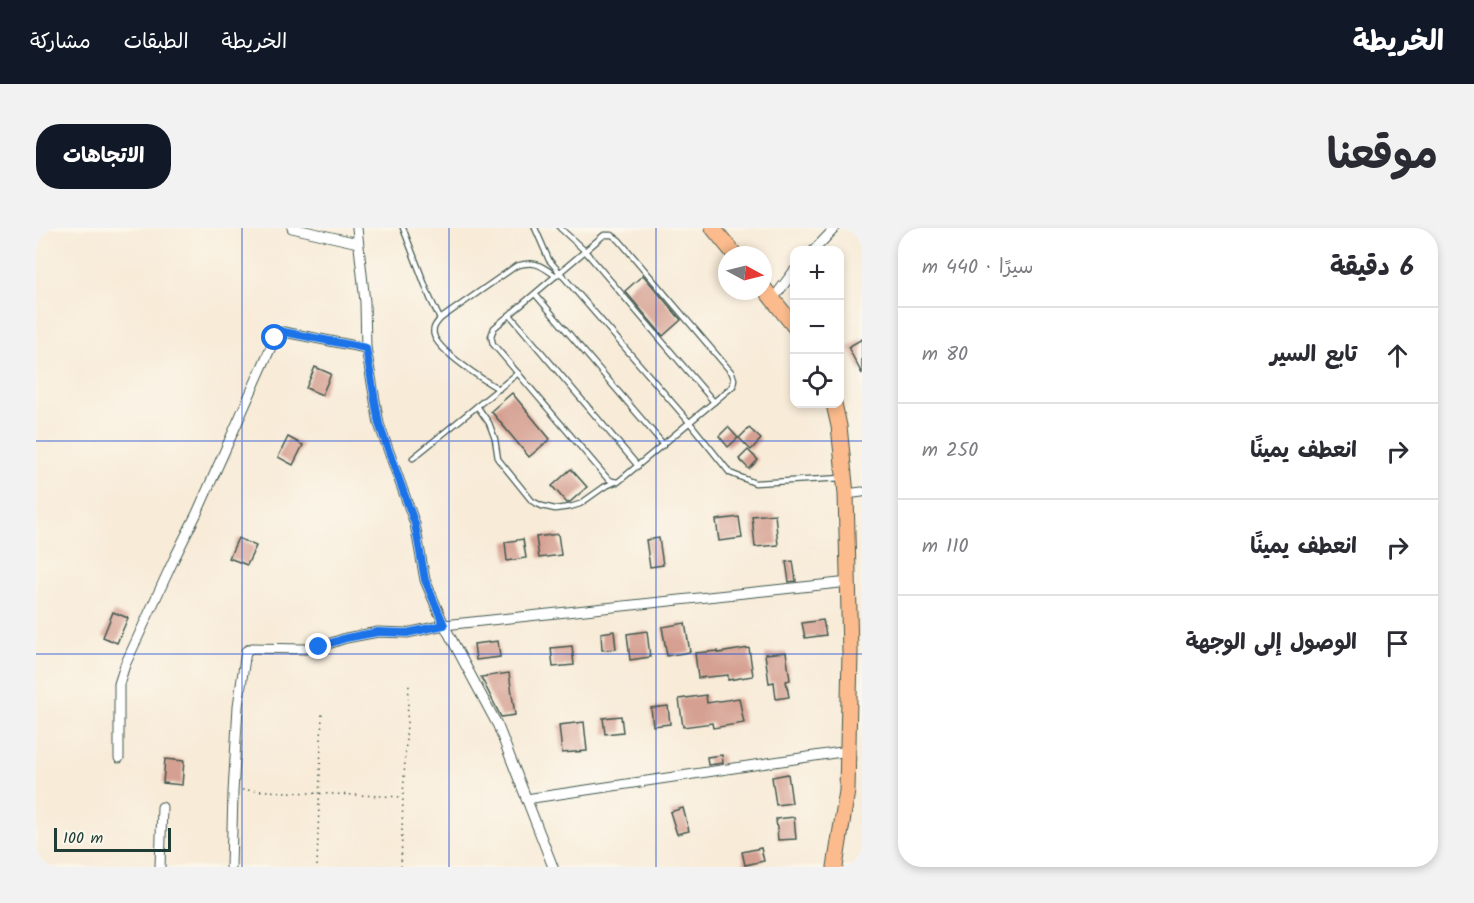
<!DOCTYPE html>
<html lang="ar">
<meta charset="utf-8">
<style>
body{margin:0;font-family:Kalam,"Playpen Sans Arabic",sans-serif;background:#f2f2f3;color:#2b2b33;direction:rtl}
.controls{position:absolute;right:18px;top:18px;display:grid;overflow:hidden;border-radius:12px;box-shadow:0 3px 9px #0003}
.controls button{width:54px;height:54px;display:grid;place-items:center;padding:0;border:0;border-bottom:2px solid #e1e1e2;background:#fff;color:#2b2b33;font:30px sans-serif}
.compass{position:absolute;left:682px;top:18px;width:54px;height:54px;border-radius:50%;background:#fff;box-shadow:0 3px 9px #0003;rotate:97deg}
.scale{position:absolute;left:18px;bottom:15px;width:117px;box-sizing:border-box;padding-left:6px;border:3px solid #1f3d34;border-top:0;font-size:16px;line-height:21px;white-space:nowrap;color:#1f3d34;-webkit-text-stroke:4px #fbf7ec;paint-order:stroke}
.stop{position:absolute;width:18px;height:18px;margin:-14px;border:4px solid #1a73e8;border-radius:50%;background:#fff}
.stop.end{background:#1a73e8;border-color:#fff;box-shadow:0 2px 6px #0008}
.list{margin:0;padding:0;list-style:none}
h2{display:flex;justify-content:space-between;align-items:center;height:78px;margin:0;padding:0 24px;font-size:26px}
h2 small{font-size:20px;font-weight:400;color:#7c7c81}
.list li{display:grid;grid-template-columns:39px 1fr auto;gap:18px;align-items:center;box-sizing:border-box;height:96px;padding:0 24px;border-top:2px solid #e1e1e2}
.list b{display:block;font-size:22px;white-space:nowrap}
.list em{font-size:20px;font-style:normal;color:#7c7c81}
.icon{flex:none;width:33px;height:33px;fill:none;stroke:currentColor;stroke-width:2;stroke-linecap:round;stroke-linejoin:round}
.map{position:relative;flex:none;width:826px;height:639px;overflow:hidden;direction:ltr;border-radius:24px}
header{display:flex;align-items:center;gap:36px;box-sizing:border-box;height:84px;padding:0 30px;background:#111827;color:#fff}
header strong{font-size:28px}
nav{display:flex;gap:33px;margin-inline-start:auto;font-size:21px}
.intro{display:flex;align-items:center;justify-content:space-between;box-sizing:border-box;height:144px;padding:0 36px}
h1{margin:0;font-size:42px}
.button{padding:15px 27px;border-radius:24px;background:#111827;color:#fff;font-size:21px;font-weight:700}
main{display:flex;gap:36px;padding:0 36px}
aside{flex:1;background:#fff;border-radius:24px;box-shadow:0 3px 9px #0003}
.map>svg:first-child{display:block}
</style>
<header>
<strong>الخريطة</strong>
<nav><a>الخريطة</a><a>الطبقات</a><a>مشاركة</a></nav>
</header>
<div class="intro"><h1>موقعنا</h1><a class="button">الاتجاهات</a></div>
<main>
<aside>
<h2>6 دقيقة<small>سيرًا · 440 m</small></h2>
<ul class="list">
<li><svg class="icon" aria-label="ahead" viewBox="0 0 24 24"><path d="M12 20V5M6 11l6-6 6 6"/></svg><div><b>تابع السير</b></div><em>80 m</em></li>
<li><svg class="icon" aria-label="right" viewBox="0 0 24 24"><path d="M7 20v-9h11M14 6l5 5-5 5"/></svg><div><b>انعطف يمينًا</b></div><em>250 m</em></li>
<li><svg class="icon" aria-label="right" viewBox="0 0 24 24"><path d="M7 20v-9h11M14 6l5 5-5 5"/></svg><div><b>انعطف يمينًا</b></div><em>110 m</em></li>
<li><svg class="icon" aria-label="arrive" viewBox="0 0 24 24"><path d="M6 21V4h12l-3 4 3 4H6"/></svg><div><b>الوصول إلى الوجهة</b></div></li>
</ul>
</aside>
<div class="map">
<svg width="826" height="639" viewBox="0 0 826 639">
<rect width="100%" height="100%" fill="#fbf7ec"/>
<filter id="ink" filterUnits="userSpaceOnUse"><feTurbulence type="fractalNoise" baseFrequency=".0167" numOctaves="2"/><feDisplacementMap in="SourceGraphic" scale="12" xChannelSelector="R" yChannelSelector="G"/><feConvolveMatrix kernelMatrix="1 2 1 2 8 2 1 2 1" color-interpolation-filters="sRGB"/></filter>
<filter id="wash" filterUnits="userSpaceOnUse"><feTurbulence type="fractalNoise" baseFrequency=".008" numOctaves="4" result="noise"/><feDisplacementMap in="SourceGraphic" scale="24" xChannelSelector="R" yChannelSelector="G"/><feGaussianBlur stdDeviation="1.35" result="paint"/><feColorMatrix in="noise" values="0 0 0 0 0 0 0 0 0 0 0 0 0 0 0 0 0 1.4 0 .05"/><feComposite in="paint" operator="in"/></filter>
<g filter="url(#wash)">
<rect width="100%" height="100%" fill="#f8ebd8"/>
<g id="blocks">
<g fill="#d5a092">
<path d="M607,47L645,92L627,108L589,63Z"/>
<path d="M826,111V146L812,119Z"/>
<path d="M279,139L295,146L286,167L270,160Z"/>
<path d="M476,165L514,211L493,229L455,183Z"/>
<path d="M692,199L702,210L692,219L683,208Z"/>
<path d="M713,200L725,211L715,222L703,210Z"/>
<path d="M252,209L267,217L257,237L242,229Z"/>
<path d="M712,222L722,232L713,241L703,231Z"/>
<path d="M535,241L551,259L534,274L531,275L516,258Z"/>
<path d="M739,286L742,317L719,319L716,288Z"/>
<path d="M703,289L706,310L683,313L680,292Z"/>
<path d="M522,306L525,327L503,330L500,309Z"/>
<path d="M202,310L220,318L211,337L193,330Z"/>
<path d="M623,310L627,337L614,339L610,312Z"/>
<path d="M487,311L490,330L471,333L469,314Z"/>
<path d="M757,333L760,353L753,354L750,334Z"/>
<path d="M77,384L92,390L81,415L67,409Z"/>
<path d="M787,392L790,407L769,410L766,395Z"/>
<path d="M649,395L654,424L631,428L626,399Z"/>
<path d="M578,403L580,421L566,422L565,405Z"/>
<path d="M611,403L614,429L594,432L591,406Z"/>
<path d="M462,413L464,429L440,432L438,416Z"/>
<path d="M536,418L538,437L517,439L515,420Z"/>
<path d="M713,420L717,448L692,452V447L662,450L659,425L682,423V425Z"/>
<path d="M750,424L754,452L750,453L753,469L740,471L738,454L733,455L729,426Z"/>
<path d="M473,445L479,487L465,489L445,449Z"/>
<path d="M670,467L671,475L703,470L708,495L677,500L676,495L647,499L643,471Z"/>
<path d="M632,478L634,496L617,498L615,480Z"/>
<path d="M585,488L587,504L569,506L567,490Z"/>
<path d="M548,494L551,523L526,525L523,497Z"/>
<path d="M686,527L687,535L672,537L671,529Z"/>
<path d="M129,531L148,533L146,557L127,555Z"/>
<path d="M752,546L756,575L740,577L736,549Z"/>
<path d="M647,580L653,603L641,606L634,584Z"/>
<path d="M758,589L760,611L742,612L740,591Z"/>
<path d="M725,620L728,633L709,637L706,624Z"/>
</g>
</g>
</g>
<g filter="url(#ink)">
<use href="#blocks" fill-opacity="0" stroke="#40574d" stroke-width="1.5"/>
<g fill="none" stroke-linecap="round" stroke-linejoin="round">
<defs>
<g id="service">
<path d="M367,0L394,70L404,91"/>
<path d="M499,0L513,32L654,195L694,245L719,255L806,250"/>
<path d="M524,0L549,23L678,174"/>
<path d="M568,7H576L583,12L696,145L698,151L697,158L582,254L576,253L571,250L457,116L455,108L458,100Z"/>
<path d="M499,66L628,217"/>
<path d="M474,87L602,238"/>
<path d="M463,161C449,153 402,123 398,107C396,100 400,96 404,91L480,38C499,32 504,37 520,48"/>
<path d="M441,178L453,195L459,211L462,231L496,273L506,278L519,281L534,279L544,276L568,259L579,254"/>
<path d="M377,230L482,145"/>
</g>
<g id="minor">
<path d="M256,0L322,15"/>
<path d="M321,0L329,74L330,120L343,196L379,296L389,352L408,397L462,498L517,639"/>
<path d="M778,22L799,0"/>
<path d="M737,71L758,43"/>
<path d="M810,266L826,264"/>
<path d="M83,530V456L89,437L138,331L161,285L239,110L243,105L248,104L330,120"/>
<path d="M490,571L812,523"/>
<path d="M124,639L126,579"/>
<path d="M195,639L197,565L202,478L210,423L216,420L268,421L283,419L310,410L342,404L371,405L408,397L813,354"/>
</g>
<g id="trunk">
<path d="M677,0L699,27"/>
<path d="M727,59L758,98"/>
<path d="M798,176L803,198L810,266L814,424L811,563L799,639"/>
</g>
</defs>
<use href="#service" stroke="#40574d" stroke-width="7"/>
<use href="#minor" stroke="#40574d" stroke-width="11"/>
<use href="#trunk" stroke="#40574d" stroke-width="17"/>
<g stroke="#40574d" stroke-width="1.5" stroke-dasharray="1.5 4.5" stroke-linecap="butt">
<path d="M206,562L366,569"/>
<path d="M281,638L286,484"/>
<path d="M365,639L367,569L373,457"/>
</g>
<use href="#service" stroke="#fff" stroke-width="4.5"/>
<use href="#minor" stroke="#fff" stroke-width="9"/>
<use href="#trunk" stroke="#fbbb8c" stroke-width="15"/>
</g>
</g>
<g fill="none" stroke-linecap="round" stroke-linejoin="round" filter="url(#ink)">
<path stroke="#1a73e8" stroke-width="8" d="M239,110L243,105L248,104L330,120L343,196L379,296L389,352L408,397L371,405L342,404L310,410L283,419"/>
</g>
<path fill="none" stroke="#1d4ed8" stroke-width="1.5" stroke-opacity="0.55" d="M206,0V639M413,0V639M620,0V639M0,213H826M0,426H826"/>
</svg>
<div class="controls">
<button>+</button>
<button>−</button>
<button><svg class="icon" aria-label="locate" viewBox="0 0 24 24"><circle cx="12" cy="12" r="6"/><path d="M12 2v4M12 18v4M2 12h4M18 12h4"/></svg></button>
</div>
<svg class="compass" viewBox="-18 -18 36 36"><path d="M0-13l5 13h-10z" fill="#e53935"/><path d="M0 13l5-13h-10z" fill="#7c7c81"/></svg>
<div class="scale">100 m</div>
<div class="stop" style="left:239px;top:110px"></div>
<div class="stop end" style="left:283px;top:419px"></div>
</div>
</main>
